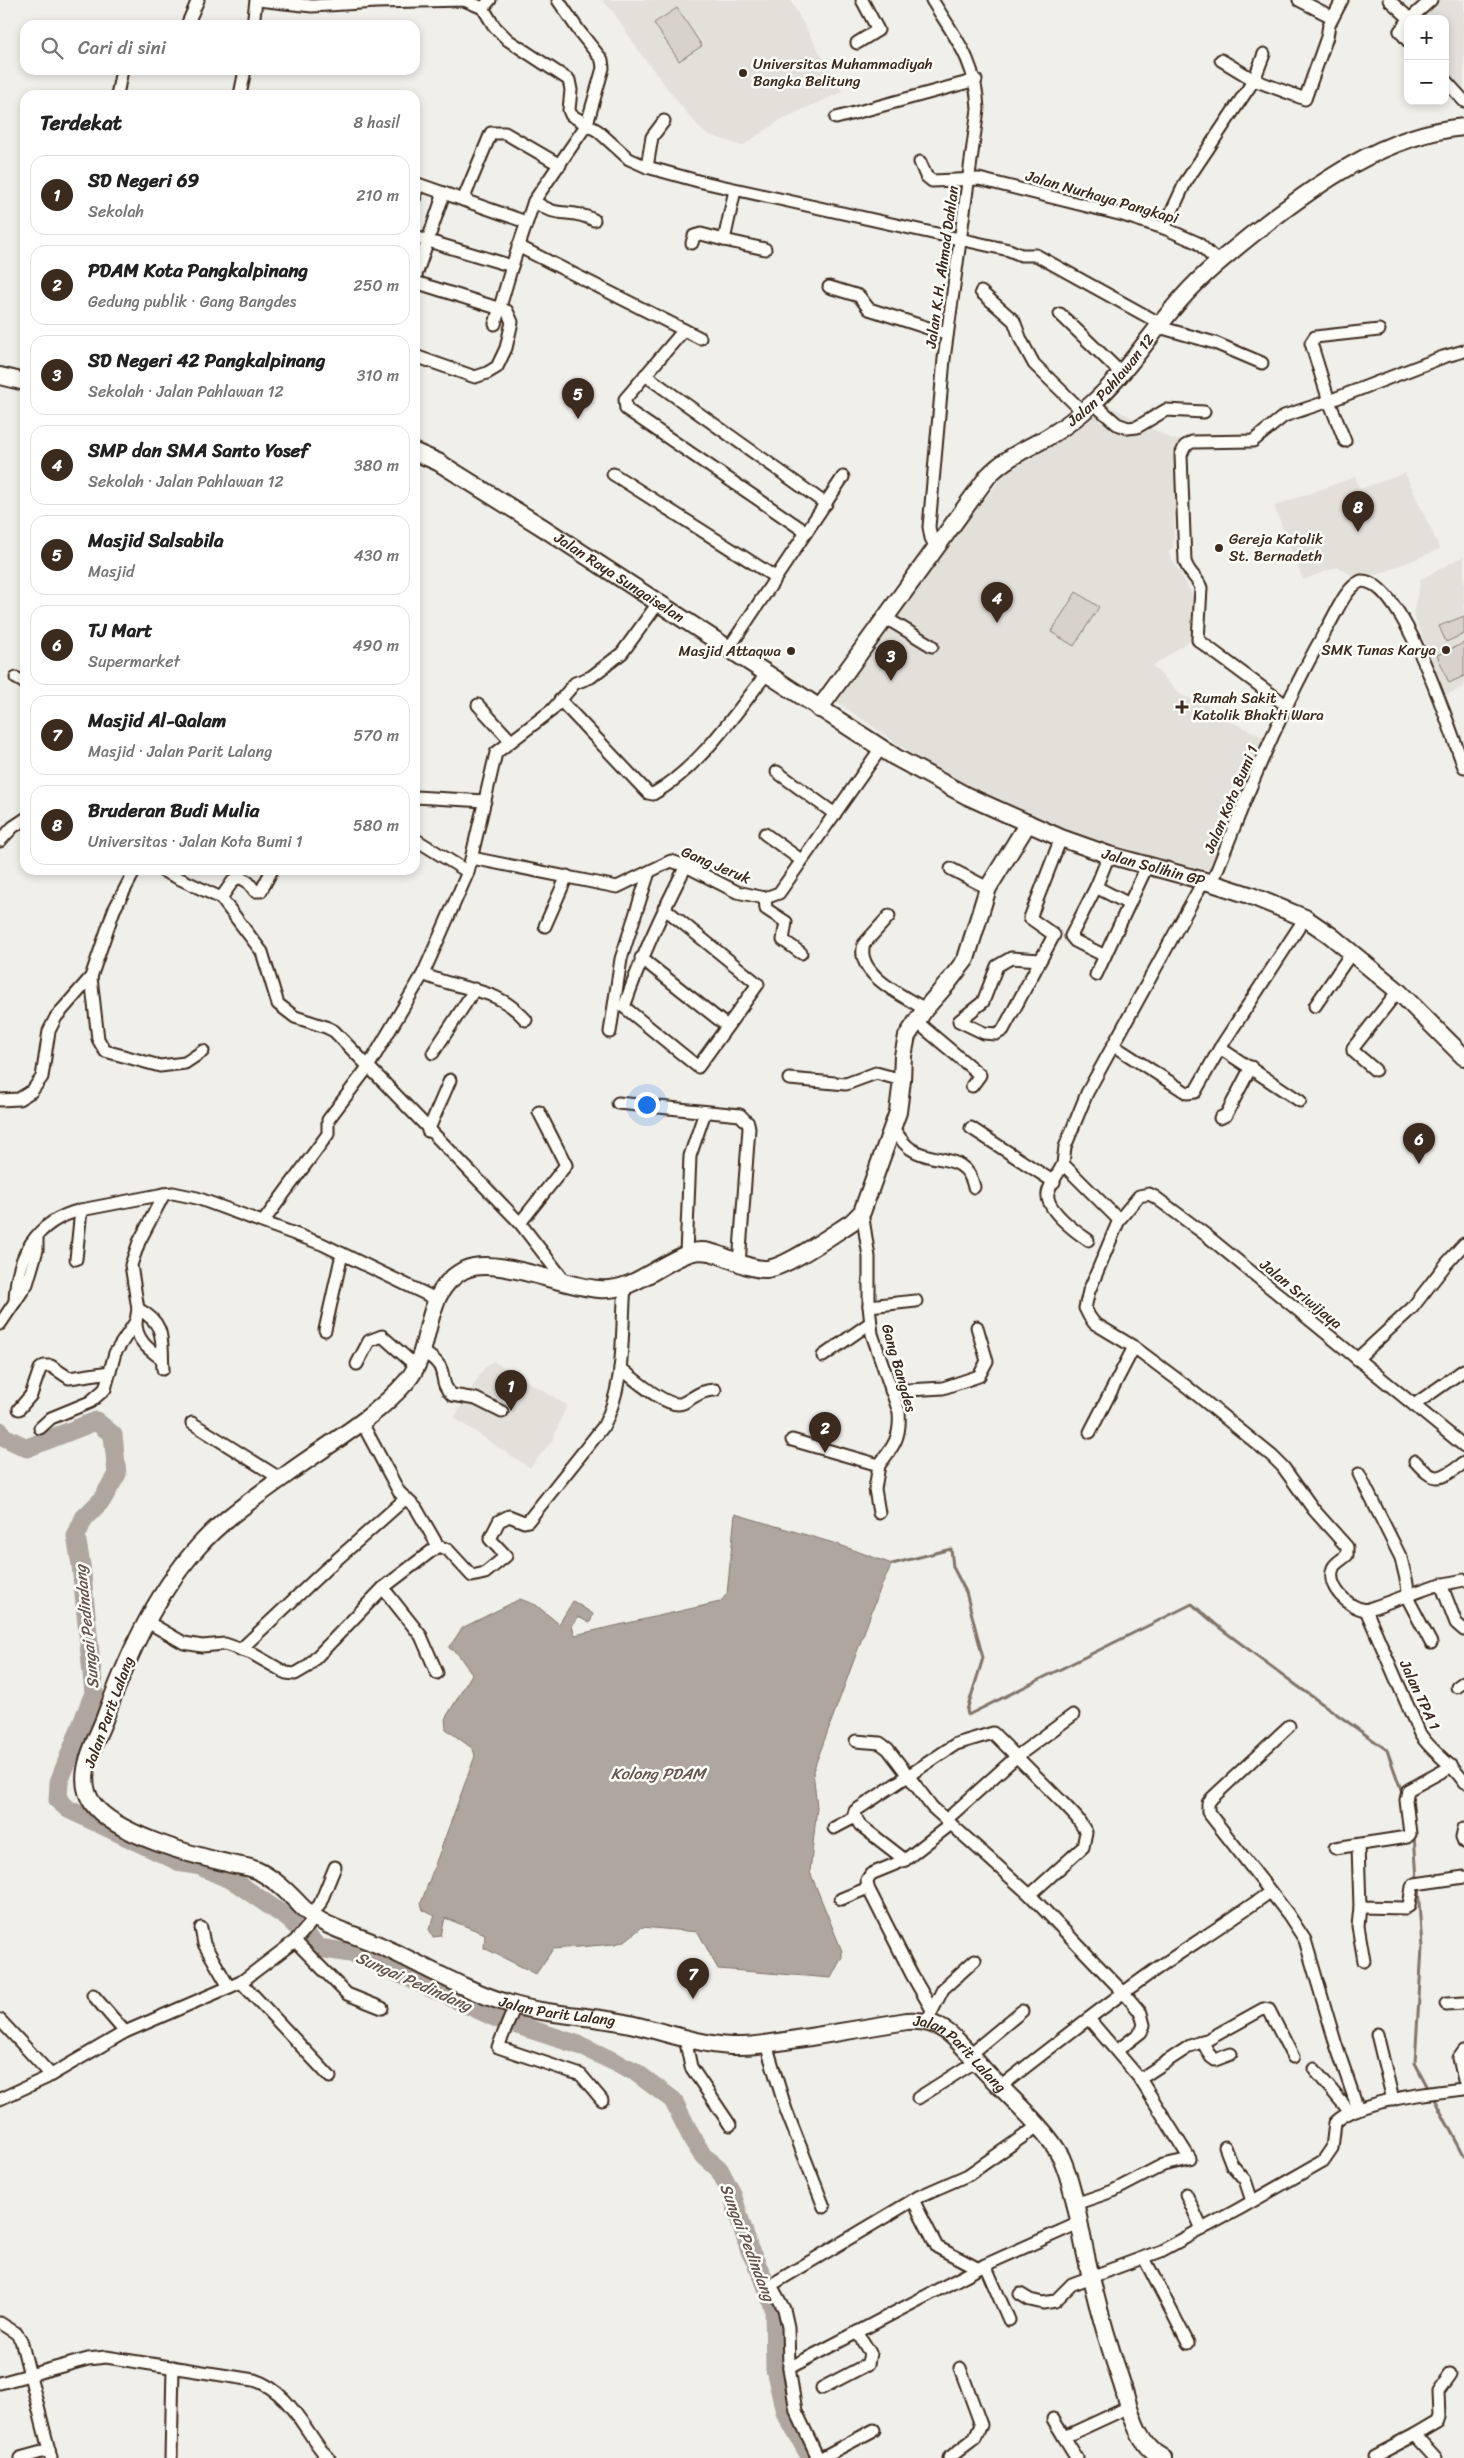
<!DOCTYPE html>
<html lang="id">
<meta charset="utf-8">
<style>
body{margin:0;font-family:Sriracha,sans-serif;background:#f2f2f2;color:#222}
.controls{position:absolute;right:15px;top:15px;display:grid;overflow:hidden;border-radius:10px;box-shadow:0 2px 8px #0003}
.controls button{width:45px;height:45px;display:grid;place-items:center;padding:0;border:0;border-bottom:1px solid #e0e0e0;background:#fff;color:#222;font:25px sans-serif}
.you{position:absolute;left:646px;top:1104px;width:18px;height:18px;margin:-12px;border:4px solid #fff;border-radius:50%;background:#1a73e8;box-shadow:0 0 0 8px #1a73e833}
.badge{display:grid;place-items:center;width:32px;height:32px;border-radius:50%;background:#3b2a1e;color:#fff;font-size:16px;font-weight:700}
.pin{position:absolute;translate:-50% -41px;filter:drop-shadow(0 1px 2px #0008)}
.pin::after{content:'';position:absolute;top:26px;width:18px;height:15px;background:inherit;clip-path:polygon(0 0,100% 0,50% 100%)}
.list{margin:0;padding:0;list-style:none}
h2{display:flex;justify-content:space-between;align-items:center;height:65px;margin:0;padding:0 20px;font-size:21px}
h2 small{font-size:16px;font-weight:400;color:#767676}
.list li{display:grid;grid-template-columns:32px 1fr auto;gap:15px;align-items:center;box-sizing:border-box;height:80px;margin:0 10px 10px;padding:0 10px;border:1px solid #e0e0e0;border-radius:15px}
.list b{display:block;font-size:19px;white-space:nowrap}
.list p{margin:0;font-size:16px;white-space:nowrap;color:#767676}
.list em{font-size:16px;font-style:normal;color:#767676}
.icon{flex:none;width:28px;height:28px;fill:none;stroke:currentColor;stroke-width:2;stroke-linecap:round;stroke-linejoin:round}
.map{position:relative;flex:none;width:1464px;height:2458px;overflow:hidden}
.search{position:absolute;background:#fff;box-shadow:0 2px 8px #0003;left:20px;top:20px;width:400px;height:55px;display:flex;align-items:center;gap:12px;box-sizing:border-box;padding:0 18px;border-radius:15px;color:#767676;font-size:19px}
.panel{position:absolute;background:#fff;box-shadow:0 2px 8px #0003;left:20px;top:90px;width:400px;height:785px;border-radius:15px}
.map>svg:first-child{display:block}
</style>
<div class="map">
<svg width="1464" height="2458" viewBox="0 0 1464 2458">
<rect width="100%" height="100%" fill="#f1efea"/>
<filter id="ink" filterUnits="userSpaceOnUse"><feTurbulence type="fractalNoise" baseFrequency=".02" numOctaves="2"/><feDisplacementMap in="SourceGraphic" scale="10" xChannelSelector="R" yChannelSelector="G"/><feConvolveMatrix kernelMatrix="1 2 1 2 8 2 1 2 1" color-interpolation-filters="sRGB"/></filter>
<g filter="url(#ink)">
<g fill="#e3e0da">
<path d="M602,0H790L842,92L782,119L742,146L704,133L681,106L641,54L614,13Z"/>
<path d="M1435,0H1464V96L1445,77V19H1414Z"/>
<path d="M1106,404L1172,439L1179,440L1173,548L1168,552L1198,604L1192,639L1153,666L1181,695L1227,713L1225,719L1268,739L1214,872L1092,841L935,770L833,699L890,618L1004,475L1078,426Z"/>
<path d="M1405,473L1440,549L1379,574L1355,577L1337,567L1303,580L1274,506L1355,477L1360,489Z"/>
<path d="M1464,556V687L1446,695L1413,613L1421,579Z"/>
<path d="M493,1361L567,1405L552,1441L530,1468L454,1418L484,1368Z"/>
</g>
<g fill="#d7d2cc" stroke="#897e75">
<path d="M677,8L702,46L679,61L654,23Z"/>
<path d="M1076,592L1099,607L1074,646L1051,632Z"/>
<path d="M1464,616V634L1446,642L1439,626Z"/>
<path d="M1464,643V676L1449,683L1437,655Z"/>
</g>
<path fill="#aea69f" stroke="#80746b" d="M735,1514L837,1544L892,1564L882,1584L813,1771L817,1807L810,1872L842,1951V1957L831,1978L718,1969L698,1932L642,1927L625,1941L615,1944L553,1949L536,1974L484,1948L485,1934L445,1918L441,1936L433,1937L429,1929L435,1916L423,1910L421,1903L475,1756L473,1749L446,1729L445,1719L472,1674L457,1653L449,1648L462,1628L520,1599L536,1605L559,1624L573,1601L593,1614L590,1623L578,1617L572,1626L575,1635L720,1602L727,1594Z"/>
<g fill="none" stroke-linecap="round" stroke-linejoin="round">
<g stroke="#80746b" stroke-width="3">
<path d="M892,1564L951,1549L953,1567L966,1592L983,1658L967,1710L968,1715L1192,1604L1220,1628L1296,1685L1387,1750L1403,1795"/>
<path d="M1414,1834L1417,1880"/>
<path d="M1418,1887L1422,1948L1415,2063L1464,2156"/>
</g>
<path stroke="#aea69f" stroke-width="19" d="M0,1431L2,1436L27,1448L96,1421L113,1435L117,1474L102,1500L84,1518L76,1536L81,1565L94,1693L59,1782L58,1800L68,1809L182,1863L200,1866L234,1881L289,1919L319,1948L357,1954L499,2019L579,2045L634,2071L673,2100L693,2140L702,2154L719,2169L732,2194L749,2249L763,2277L774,2308L775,2369L785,2412L811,2458"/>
<defs>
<g id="street">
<path d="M258,0L312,6L376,2L464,0L483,8"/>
<path d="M490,0L483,8L494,26L508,40L569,80L571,90L569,110L571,115L598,131L629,159L647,167L698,181L1009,250L1021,255H1036L1161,324"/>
<path d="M932,0C956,39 976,61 978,109L944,359L929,527L931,538L936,548"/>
<path d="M1299,0L1332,17"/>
<path d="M1389,0L1410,19L1431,0"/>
<path d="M1408,21L1400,31L1408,41"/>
<path d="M187,25L198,0"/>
<path d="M253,25L256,0"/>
<path d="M857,43L878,30L862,0"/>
<path d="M1221,60L1254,80L1305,99L1327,37L1329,25L1342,0"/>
<path d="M1445,80L1464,101"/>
<path d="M117,95L122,70"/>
<path d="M240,95L245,70"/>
<path d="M836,118L976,80"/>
<path d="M920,162L926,176L932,181L979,179L1123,215L1164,228L1198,243L1218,262"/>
<path d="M647,167L652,137L664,121"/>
<path d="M415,183L526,222"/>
<path d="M415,197L418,184"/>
<path d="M463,200L491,133H505L560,165"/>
<path d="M534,201C559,220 568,207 594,220"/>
<path d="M1164,228L1185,183L1254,80L1264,54"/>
<path d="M415,237L512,266L534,201L587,124L603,68L602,60L579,31L558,0"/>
<path d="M724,240L765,249"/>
<path d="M692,243L694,236L701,234L724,240L735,190"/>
<path d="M518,246L700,338"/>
<path d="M415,278L444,193"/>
<path d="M415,282L507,311L512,322L506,348L497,367L487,373L475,377L415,356"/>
<path d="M829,287L859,296L869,309L947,334"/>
<path d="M981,292L1014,321L1021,340L1034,364L1082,411"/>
<path d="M1060,314L1121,373"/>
<path d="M495,324L512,266"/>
<path d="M1159,327L1215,343L1262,363"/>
<path d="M684,330L625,399L626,409L806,532"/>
<path d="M1379,330L1315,337L1311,343L1329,401L1443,357L1464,351"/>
<path d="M645,375L826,504"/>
<path d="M1093,403L1117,424L1128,428L1137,427L1166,410L1204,412"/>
<path d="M613,474L775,577"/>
<path d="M886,618L932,646"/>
<path d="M729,648L843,477"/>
<path d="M16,678L25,683"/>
<path d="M560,700L648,793L653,794C699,768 735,714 767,673"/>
<path d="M478,705L511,741"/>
<path d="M1287,706L1198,640L1201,588C1198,578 1188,573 1185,561L1181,455L1185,446L1192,442L1253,441L1284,416L1329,401L1345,441"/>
<path d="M777,772L835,814"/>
<path d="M415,797L485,801"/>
<path d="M765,834L801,860"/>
<path d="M0,841L13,827L25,819"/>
<path d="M418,841L468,872"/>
<path d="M472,858L617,887L671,861L686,866L737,892L765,898L779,893L881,748"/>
<path d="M951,869L988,888"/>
<path d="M161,870L221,898L262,952L278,1004L295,1017L326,1027L334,1031L520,1223L567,1284"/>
<path d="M1212,883C1247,794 1282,705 1330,623C1338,609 1346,588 1361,581C1403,579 1450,731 1464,767"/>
<path d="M1096,887L1129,904"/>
<path d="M221,898L233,881L239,877L248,882L255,891H261L272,870"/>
<path d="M765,898L766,909L786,922L783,940L801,953"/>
<path d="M664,908L758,984L698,1067L624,1007C641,958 662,912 686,866"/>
<path d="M889,916L864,944C854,974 905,997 925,1009"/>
<path d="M545,926L567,876"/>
<path d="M1105,956L1075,941L1071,936L1096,887L1109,855"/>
<path d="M641,958L727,1026"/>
<path d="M1040,960L1011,958L997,966L983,1002L959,1021L984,1033L996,1034L1003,1030L1054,935L1030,918L1061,838"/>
<path d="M423,974C462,992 495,985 526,1020"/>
<path d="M1096,975L1147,866"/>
<path d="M91,977L98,1039L105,1051L160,1066L185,1063L203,1051"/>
<path d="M1315,1006L1352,952"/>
<path d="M917,1022L980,1075L972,1086"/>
<path d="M610,1032L621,959L649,872"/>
<path d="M1114,1046L1187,1093L1195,1092L1220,1048L1305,918"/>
<path d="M1220,1048L1300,1101"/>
<path d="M433,1053L475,989"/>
<path d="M1375,1070L1353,1051V1048L1398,991"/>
<path d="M789,1079L846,1084L876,1073L902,1080"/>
<path d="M0,1100L19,1099L32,1091L42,1077L49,1031L56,1017L91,977L114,910L135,870"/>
<path d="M618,1103L740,1115L748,1123L749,1128L739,1264"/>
<path d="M1220,1118L1226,1115L1251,1067"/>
<path d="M893,1128C898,1135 904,1145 911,1149C935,1165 966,1151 974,1187"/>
<path d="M971,1128L1054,1182"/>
<path d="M428,1131L450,1080"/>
<path d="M1063,1164C1059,1173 1050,1183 1048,1193C1045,1209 1076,1232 1088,1240"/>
<path d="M1119,1220L1063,1164L1065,1147L1087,1093L1204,880"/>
<path d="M263,1222L328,1134V1120L368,1067L423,974L461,888L468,872L496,753L552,710L575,683L591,677L622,653L659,602"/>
<path d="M520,1223L566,1165L539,1112"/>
<path d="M686,1254L690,1156L705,1112"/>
<path d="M76,1259L81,1210"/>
<path d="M15,1302C16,1257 35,1221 81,1210L164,1194L173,1193L197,1198L322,1244L436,1299"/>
<path d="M869,1306L916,1301"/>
<path d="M138,1309C167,1324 161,1341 163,1369"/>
<path d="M136,1321C135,1339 148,1349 162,1359"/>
<path d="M0,1324L27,1284L37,1250V1236"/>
<path d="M325,1330L342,1254"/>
<path d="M423,1352C453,1369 435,1379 452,1395L476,1399L502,1412"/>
<path d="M823,1356L870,1323"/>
<path d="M1357,1359L1412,1308L1447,1263L1464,1244"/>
<path d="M357,1364L369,1341L382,1336L417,1367"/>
<path d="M620,1368C632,1377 668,1410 683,1403C695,1397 701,1390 715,1390"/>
<path d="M891,1391L943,1388L979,1376L987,1361L977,1327"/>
<path d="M1414,1405L1464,1370"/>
<path d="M19,1409L31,1395L40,1369L44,1366H51L69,1378L110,1372"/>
<path d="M192,1423L281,1479"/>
<path d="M40,1428L51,1418L90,1402L105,1389L115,1353L136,1321L138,1309L131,1265L139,1242L164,1194"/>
<path d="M1090,1432L1134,1347"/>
<path d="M792,1440L879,1465C894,1446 901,1437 899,1412L872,1334L869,1306V1257L862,1212"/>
<path d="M1464,1446L1206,1235L1155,1197L1149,1194L1139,1196L1119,1220L1089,1291L1085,1308L1089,1316L1094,1323L1134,1347L1186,1386L1272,1456L1283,1467L1314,1510L1347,1547V1555C1343,1559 1335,1563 1333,1568C1326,1587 1349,1608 1366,1610L1434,1586L1464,1580"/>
<path d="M1415,1461C1436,1485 1440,1479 1464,1463"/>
<path d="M879,1465L875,1489L879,1513"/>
<path d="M1359,1474L1401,1558L1407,1583L1409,1601L1431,1643"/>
<path d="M438,1546L448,1550L472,1576L485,1573L506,1556L490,1539L499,1521L509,1516L524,1522L528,1521L603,1427C626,1385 621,1333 625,1286"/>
<path d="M1441,1584L1456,1623L1464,1630"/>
<path d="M383,1588L421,1636L437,1673"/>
<path d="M1366,1610L1420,1734C1432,1753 1452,1763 1464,1782"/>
<path d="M146,1621L184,1643L202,1646L225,1644L251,1653L286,1673L295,1674L307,1667L383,1588L438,1546L416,1508L399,1492L361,1421"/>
<path d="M240,1650L325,1570L405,1499"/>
<path d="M1457,1687L1464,1682"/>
<path d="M1289,1726L1212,1798L1208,1803V1812L1288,1914L1305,1940L1336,2045L1358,2109"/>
<path d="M856,1741L880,1743L888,1749L932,1807L1030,1895L1124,1993L1141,2013L1144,2025L1141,2032L1118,2050"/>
<path d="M946,1820L1016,1757L1073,1715"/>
<path d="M834,1828L855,1817"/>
<path d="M1464,1828L1462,1837L1464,1842"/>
<path d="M1358,1846L1360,1907L1405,1908L1409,1906L1412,1887L1415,1884L1464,1877"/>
<path d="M1335,1848L1407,1837L1410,1834L1406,1800L1408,1790L1452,1766"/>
<path d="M905,1860L860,1825L854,1814L855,1811L956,1744L993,1733L1061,1801L1077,1818L1086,1832L1083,1847L1030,1895"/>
<path d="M841,1899L868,1888"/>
<path d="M1360,1907L1358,1926L1364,1961"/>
<path d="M309,1913L319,1906L335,1867"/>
<path d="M201,1928L204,1944L229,1987"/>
<path d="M295,1941L347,1994L382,2008"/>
<path d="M241,1982L330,2077"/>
<path d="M93,1995L125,2032"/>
<path d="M1446,2004L1464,2003"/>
<path d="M515,2006L498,2047L581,2075L602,2100"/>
<path d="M931,2008L912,1975L868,1888L867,1880L871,1874L905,1860L951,1824"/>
<path d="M930,2015L943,1989L975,1960"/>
<path d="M1089,2019L1140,2079"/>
<path d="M0,2020L51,2075"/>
<path d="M1377,2034L1393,2100"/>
<path d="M685,2038L691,2067L730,2125"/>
<path d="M1202,2041L1211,2057L1215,2060L1231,2054"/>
<path d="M766,2044L786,2110L824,2207"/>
<path d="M1464,2051L1459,2058L1464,2080"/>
<path d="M970,2054L1022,2011"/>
<path d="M1314,2069L1350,2112"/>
<path d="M1000,2087C1052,2046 1105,2005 1159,1967C1196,1942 1234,1918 1270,1892"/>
<path d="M918,2098L976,2061"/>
<path d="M0,2099L46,2078L125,2032L241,1982L295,1941L315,1918"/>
<path d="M1225,2147L1232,2165L1245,2180L1252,2201"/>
<path d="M1186,2194L1202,2229"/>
<path d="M913,2200L937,2247L977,2268"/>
<path d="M1075,2204L1113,2191L1163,2165L1190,2159L1140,2079L1190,2046L1209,2039L1263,2009L1269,2010L1293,2057"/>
<path d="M1144,2258L1188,2343"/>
<path d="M985,2265L1079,2223"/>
<path d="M1020,2294L1030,2300L1043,2303L1055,2301L1072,2284L1161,2251L1239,2209L1323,2161L1332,2148L1335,2123C1354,2101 1435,2092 1464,2089"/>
<path d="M0,2323L16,2333L21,2340L51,2458"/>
<path d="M789,2368L985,2265L1009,2320"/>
<path d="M0,2383L88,2359L106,2357L254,2380C287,2390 302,2425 322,2451L329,2458"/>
<path d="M822,2388L868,2364L870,2353L857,2332"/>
<path d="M1053,2419L1064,2437"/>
<path d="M1375,2456L1415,2435"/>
<path d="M20,2458L49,2450"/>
<path d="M171,2458L173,2367"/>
<path d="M818,2458L796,2411L789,2368L788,2327L784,2309L771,2285L920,2196L968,2175L1038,2126"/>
<path d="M821,2458L874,2430"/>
<path d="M949,2458L975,2438L981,2425L960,2368"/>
<path d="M1077,2458L1064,2437L1129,2407"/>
<path d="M1436,2458L1415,2435L1437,2422L1439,2416L1438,2392L1450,2375"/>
</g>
<g id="secondary">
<path d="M0,376L25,382"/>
<path id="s1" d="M415,452L438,462L542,527L895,757L967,796L1061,838L1109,855L1212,883L1249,895L1305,918L1330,935L1398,991L1464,1057"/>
<path id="s2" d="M819,709L988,476C1005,458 1026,449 1048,437C1063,428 1080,415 1093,403C1127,372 1151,333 1181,299C1203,274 1228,254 1254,233C1315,185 1385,134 1464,127"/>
<path id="s3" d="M1028,823L988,888L966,959L947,984L925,1009L907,1036L903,1056L902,1080L898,1112L862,1212L852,1222C833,1234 786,1268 766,1269C740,1270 714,1244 690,1253C659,1263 634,1292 599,1289C563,1287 495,1255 464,1270C420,1293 435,1348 407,1381C375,1418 329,1444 290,1472C259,1495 223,1518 198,1547C153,1597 127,1658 104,1720C94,1745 74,1778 93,1804C115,1834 192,1855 227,1863C237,1866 247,1866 256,1870C274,1878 289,1893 302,1907C323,1928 355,1934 381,1946C423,1965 464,1990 507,2003C545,2015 586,2015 625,2023C660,2030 695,2044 731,2046C757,2047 784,2041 810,2037C842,2032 875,2026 907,2021C945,2018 960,2044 983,2069C1005,2093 1047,2129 1061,2157C1075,2189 1079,2226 1087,2260C1096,2302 1108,2343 1122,2384C1130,2410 1137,2445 1163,2458"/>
</g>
</defs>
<use href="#street" stroke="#3b2a1e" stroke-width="15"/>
<use href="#secondary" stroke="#3b2a1e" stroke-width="20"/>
<use href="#street" stroke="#fdfcf7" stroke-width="11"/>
<use href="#secondary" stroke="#fdfcf7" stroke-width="16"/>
</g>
</g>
<g fill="#3b2a1e" stroke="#fdfcf7" stroke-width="2">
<circle cx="743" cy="73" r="5"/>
<circle cx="1219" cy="548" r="5"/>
<circle cx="1446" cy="650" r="5"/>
<circle cx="791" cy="651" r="5"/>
<path d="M1179.5 699.5h5v5h5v5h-5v5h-5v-5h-5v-5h5z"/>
</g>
<g text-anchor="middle" stroke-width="5" stroke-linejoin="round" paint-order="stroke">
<g font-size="15" fill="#3b2a1e" stroke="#fdfcf7" text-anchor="start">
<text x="753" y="69">Universitas Muhammadiyah<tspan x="753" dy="17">Bangka Belitung</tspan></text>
<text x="1229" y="544">Gereja Katolik<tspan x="1229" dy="17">St. Bernadeth</tspan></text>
<text x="1436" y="655" text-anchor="end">SMK Tunas Karya</text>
<text x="781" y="656" text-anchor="end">Masjid Attaqwa</text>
<text x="1193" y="703">Rumah Sakit<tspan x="1193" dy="17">Katolik Bhakti Wara</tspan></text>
</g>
<g font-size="15" fill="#3b2a1e" stroke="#fdfcf7">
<text transform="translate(1102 197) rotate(16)" y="5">Jalan Nurhaya Pangkapi</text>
<text transform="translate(942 267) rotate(-82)" y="5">Jalan K.H. Ahmad Dahlan</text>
<text dy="5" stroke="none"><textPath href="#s2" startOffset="445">Jalan Pahlawan 12</textPath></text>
<text dy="5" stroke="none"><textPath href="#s1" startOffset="240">Jalan Raya Sungaiselan</textPath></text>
<text transform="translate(1231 799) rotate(-67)" y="5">Jalan Kota Bumi 1</text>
<text transform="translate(716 865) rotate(23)" y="5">Gang Jeruk</text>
<text dy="5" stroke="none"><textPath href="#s1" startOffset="851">Jalan Solihin GP</textPath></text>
<text transform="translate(1301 1294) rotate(39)" y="5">Jalan Sriwijaya</text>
<text transform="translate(899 1368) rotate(74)" y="5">Gang Bangdes</text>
<text transform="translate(1420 1695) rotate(65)" y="5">Jalan TPA 1</text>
<text transform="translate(109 1712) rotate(-70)" y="5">Jalan Parit Lalang</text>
<text dy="5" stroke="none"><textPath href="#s3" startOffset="2059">Jalan Parit Lalang</textPath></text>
<text dy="5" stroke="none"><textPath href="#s3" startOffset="2479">Jalan Parit Lalang</textPath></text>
</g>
<g font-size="16" font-style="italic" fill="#63554b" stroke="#fdfcf7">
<text transform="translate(86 1627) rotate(-96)" y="6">Sungai Pedindang</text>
<text x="658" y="1779">Kolong PDAM</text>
<text transform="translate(414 1981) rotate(24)" y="6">Sungai Pedindang</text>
<text transform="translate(748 2242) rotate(69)" y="6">Sungai Pedindang</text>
</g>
</g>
</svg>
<div class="controls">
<button>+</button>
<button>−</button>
</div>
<div class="you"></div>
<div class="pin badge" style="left:511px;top:1411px">1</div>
<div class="pin badge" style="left:825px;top:1453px">2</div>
<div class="pin badge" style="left:891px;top:681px">3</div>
<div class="pin badge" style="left:997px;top:623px">4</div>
<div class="pin badge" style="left:578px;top:419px">5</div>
<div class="pin badge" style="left:1419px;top:1164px">6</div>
<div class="pin badge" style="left:693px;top:1999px">7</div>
<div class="pin badge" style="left:1358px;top:532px">8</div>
<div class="search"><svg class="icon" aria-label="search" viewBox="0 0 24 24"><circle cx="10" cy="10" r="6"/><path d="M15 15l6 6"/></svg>Cari di sini</div>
<section class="panel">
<h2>Terdekat<small>8 hasil</small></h2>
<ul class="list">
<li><span class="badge">1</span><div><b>SD Negeri 69</b><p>Sekolah</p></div><em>210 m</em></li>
<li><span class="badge">2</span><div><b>PDAM Kota Pangkalpinang</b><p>Gedung publik · Gang Bangdes</p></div><em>250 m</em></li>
<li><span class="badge">3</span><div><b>SD Negeri 42 Pangkalpinang</b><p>Sekolah · Jalan Pahlawan 12</p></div><em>310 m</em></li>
<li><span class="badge">4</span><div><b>SMP dan SMA Santo Yosef</b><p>Sekolah · Jalan Pahlawan 12</p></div><em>380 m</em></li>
<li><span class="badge">5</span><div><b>Masjid Salsabila</b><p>Masjid</p></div><em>430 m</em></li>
<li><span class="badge">6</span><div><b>TJ Mart</b><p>Supermarket</p></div><em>490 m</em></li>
<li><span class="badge">7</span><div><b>Masjid Al-Qalam</b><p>Masjid · Jalan Parit Lalang</p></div><em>570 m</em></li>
<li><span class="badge">8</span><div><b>Bruderan Budi Mulia</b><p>Universitas · Jalan Kota Bumi 1</p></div><em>580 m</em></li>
</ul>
</section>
</div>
